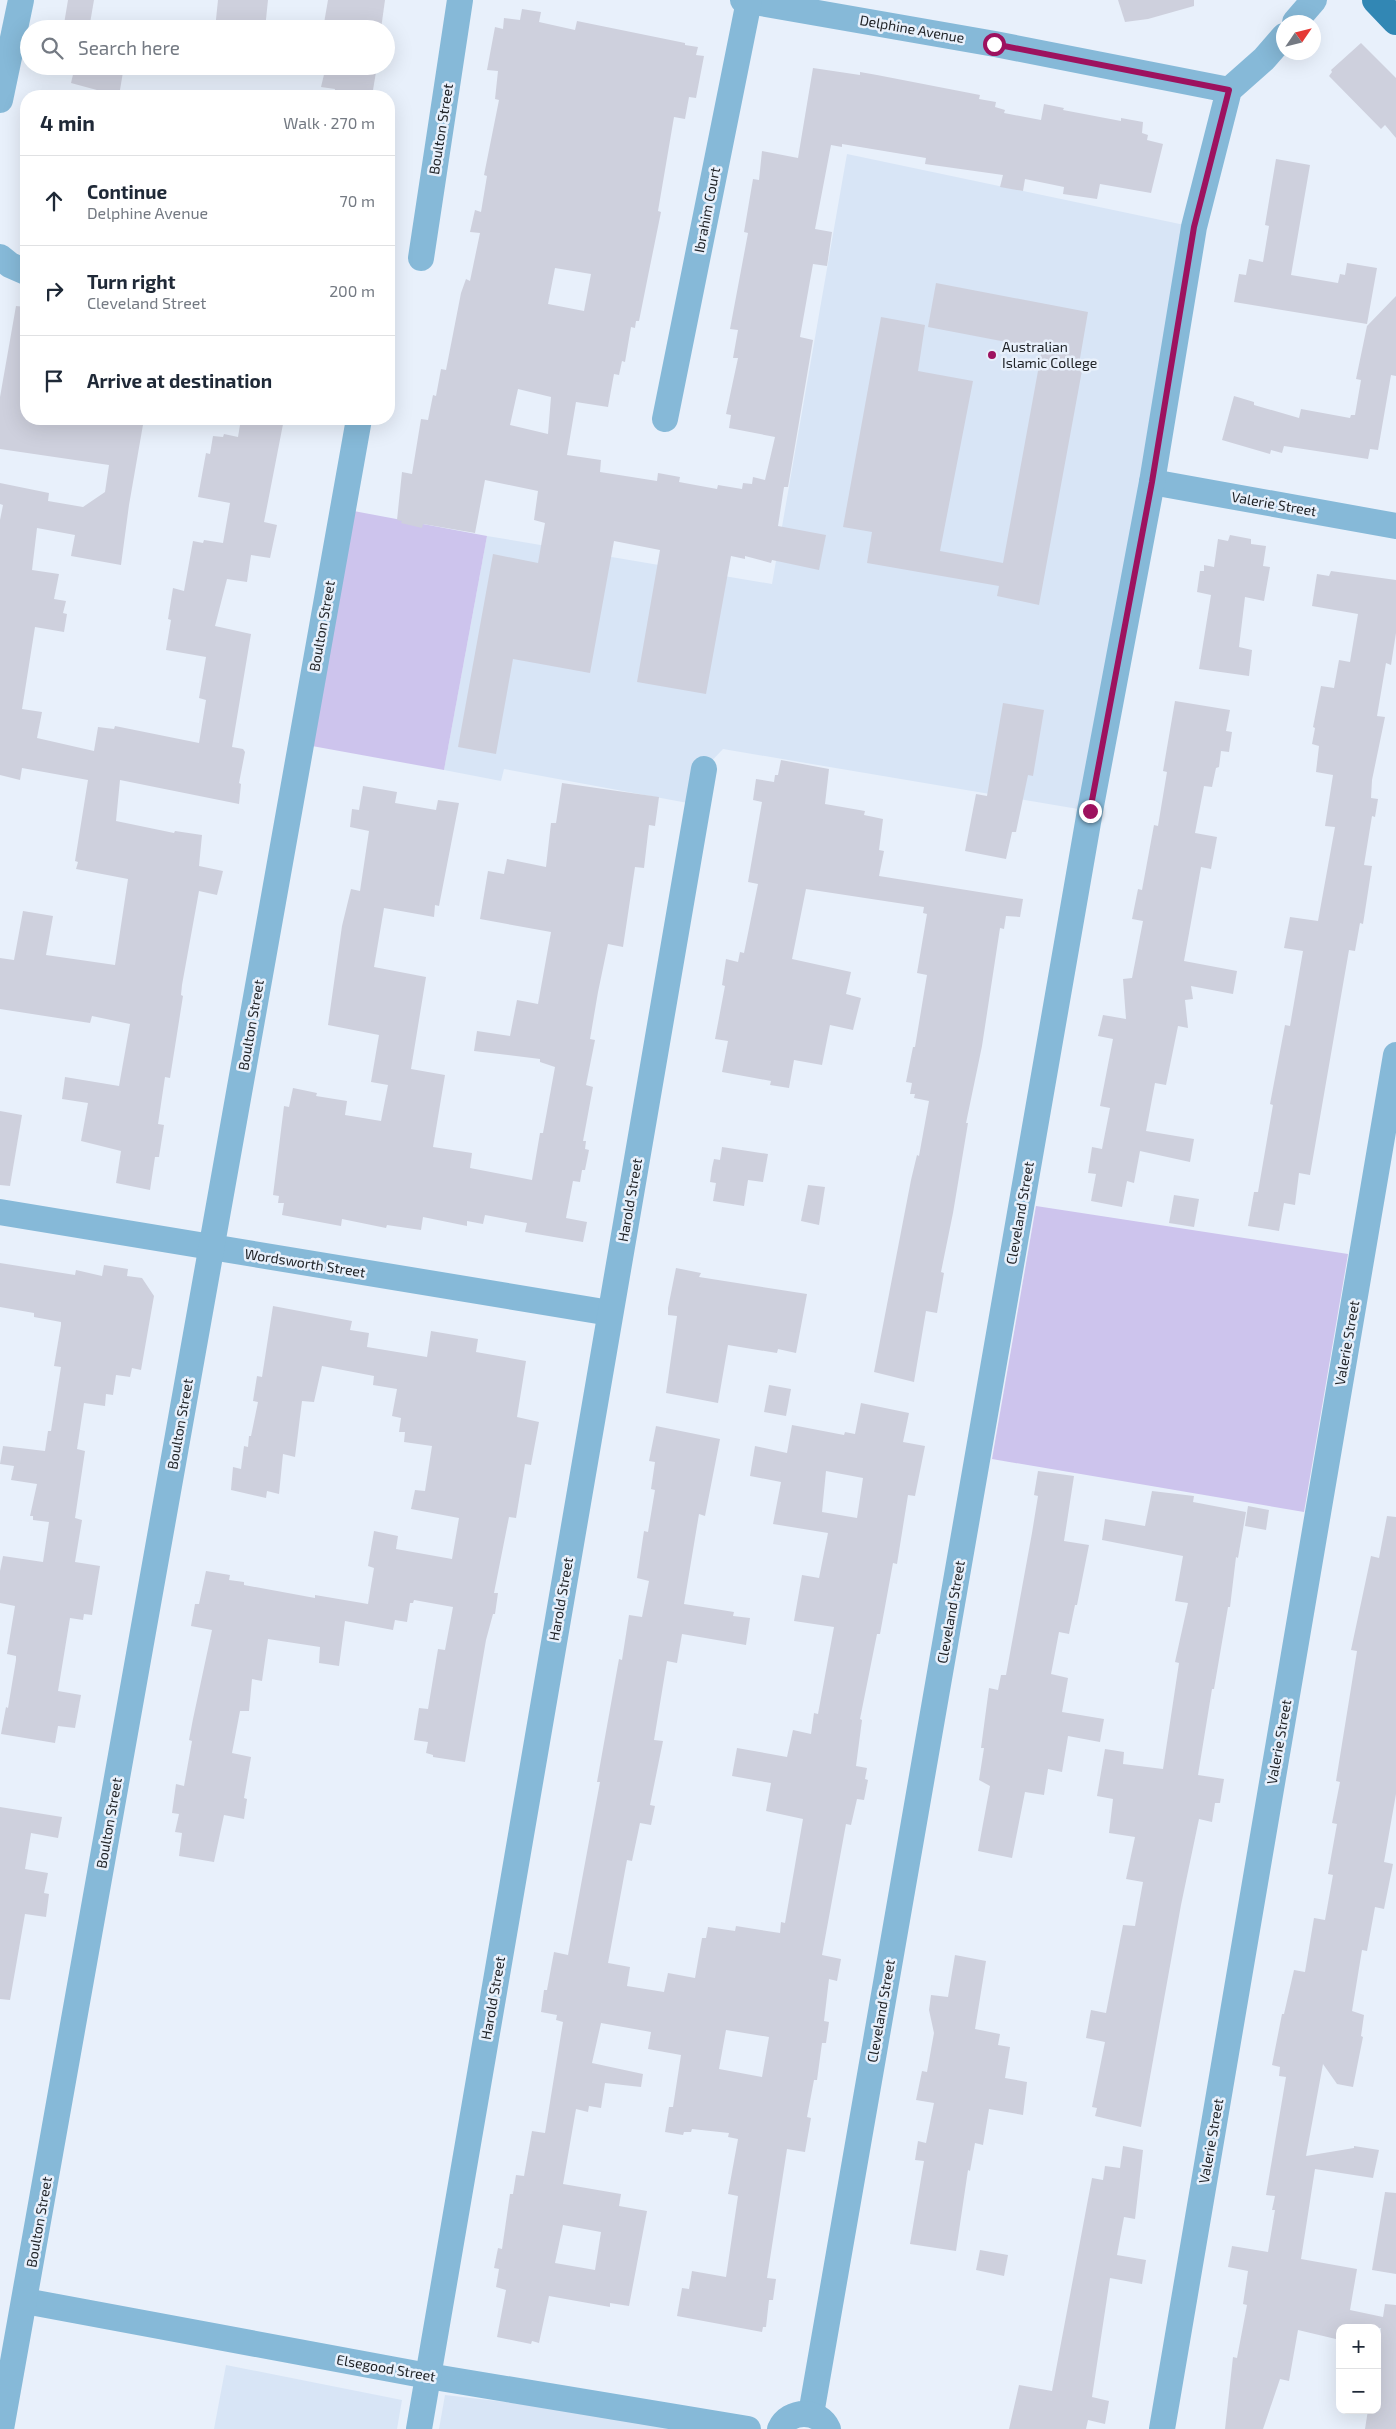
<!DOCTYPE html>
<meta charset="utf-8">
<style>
body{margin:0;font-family:"Exo 2",sans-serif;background:#f6f6f7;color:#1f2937}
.controls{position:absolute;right:15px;bottom:15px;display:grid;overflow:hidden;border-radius:10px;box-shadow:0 5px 20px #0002}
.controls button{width:45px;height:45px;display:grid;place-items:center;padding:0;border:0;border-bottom:1px solid #e0e1e3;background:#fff;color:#1f2937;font:25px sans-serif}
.compass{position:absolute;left:1276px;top:15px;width:45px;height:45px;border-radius:50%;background:#fff;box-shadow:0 5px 20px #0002;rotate:55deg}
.stop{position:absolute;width:15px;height:15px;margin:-11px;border:4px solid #9d125f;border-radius:50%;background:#fff}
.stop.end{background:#9d125f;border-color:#fff;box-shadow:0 1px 5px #0008}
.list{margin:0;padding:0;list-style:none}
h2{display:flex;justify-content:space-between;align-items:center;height:65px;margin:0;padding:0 20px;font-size:21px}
h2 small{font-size:16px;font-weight:400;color:#747a83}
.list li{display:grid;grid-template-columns:32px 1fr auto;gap:15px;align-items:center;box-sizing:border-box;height:90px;padding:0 20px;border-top:1px solid #e0e1e3}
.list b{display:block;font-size:19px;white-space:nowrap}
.list p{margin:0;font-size:16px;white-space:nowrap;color:#747a83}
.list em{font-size:16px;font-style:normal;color:#747a83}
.icon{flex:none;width:28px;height:28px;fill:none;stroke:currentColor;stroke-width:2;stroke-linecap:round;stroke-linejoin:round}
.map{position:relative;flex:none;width:1396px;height:2429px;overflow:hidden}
.search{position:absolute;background:#fff;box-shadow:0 5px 20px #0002;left:20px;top:20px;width:375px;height:55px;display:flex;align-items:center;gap:12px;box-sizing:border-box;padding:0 18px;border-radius:28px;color:#747a83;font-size:19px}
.panel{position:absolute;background:#fff;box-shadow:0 5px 20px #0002;left:20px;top:90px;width:375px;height:335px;border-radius:20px}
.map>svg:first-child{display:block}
</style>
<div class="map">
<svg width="1396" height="2429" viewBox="0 0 1396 2429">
<rect width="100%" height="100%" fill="#e8f0fb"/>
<g fill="#d8e5f6">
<path d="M847,154L1194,227L1090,811L723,749L704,769V806L504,769L501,781L444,770L487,536L772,584Z"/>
<path d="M226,2365L402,2400L397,2429H214Z"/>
<path d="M445,2395L735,2429H439Z"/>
</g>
<g fill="#cdc4ed">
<path d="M343,509L487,536L444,770L301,744Z"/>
<path d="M1036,1206L1348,1254L1304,1512L992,1459Z"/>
</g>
<g fill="#ced0dd" fill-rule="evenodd">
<path d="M68,0H94L89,29L64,24Z"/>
<path d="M218,0H268L265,29H215Z"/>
<path d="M328,0H385L381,29H323Z"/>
<path d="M1118,0H1194V6L1148,19L1125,22Z"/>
<path d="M522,9L541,12L539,22L575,30L577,21L685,43V45L698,47L696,55L704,56L696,98L689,97L685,119L674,117L658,211L661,212L648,276L639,321H636L635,328L631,327L625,362L622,361L619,375L614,374L608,407L576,402L567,455L601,460L600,472L657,481L658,473L680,477L679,482L717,489L718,485L742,489L743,483L752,484L753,477L765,480L775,437L729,428L731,415L726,414L738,358H733L738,330L730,329L748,233L744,232L753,179L759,180L762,151L798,158L813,68L860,75V72L877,75L980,95L979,99L996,102L995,107L1005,110L1004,113L1041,120L1044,104L1064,108L1063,110L1121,121V118L1143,122L1142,133L1148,135L1147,140L1163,144L1151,193L1100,184L1097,199L1063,194L1064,187L1025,179L1023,191L1000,187L1003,175L925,164L926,158L842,144V147L831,145L815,229L832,232L827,266L813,264L800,337L813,340L788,487H784L778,526L826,535L819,570L772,560L771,563L745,556V559L731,556L706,694L637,682L660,550L614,541L590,673L513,659L496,754L458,747L493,554L538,563L545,523L534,520L538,491L485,480L475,533L423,524L422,528L401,523L402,521L397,520L402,472L412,474L421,419L428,420L433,395L436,396L441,369L446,370L461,293L466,279L470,281L480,233L470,232L475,210L481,212L487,176L484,175L499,100L495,99L498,71L487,70L495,27L503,29L504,18L520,20ZM555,268L591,274L584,311L548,304ZM518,389L551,397L548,434L510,425Z"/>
<path d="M1361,43L1396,78V138L1385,125L1381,129L1329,76L1332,72L1331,70Z"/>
<path d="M75,66H124L119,96L71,83Z"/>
<path d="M326,66H377L372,96H334L335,89L321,87Z"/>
<path d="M1276,159L1310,165L1291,275L1338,283L1340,274L1345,275L1347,263L1377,268L1367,324L1234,302L1239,274L1246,275L1249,259L1263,262L1269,226L1265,225Z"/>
<path d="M936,283L1088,312L1079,364L1083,365L1039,605L997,596L999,586L867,563L872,532L843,527L881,317L925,325L918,371L973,381L940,551L1003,563L1042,349L928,327Z"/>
<path d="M1396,296V376L1391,375L1378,450L1370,449L1368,459L1284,446L1282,453L1271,450L1270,454L1222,440L1234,396L1254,402V405L1299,418L1301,409L1350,418L1351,415H1355L1361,380L1356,379L1367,326Z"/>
<path d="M16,306L26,307V419H144L129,505L121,565L71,556L75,535L37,528L32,570L59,574L54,599L66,601L63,613L67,614L64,632L35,627L22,709L42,712L37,738L94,751L98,727L114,729L115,726L199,743L206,700L199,698L206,657L166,650L171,620L168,619L173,588L184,591L193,541L203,543L204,540L223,543L230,503L198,497L206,453L210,454L213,436L223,437L224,434L238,437L241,419H284L264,522L277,525L270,558L251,555L247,582L227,579L215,626L251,634L232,747L243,749L245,752L239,783L241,784L239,804L120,780L116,821L174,833L175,831L202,835L199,866L223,871L217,895L199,891L182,985L181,995L183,996L170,1078L165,1077L158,1124L164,1125L159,1157H155L150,1190L116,1183L121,1151L81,1141L88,1103L62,1099L65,1077L119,1086L130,1024L92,1016L90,1023L0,1009V958L14,960L23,911L53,916L46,955L115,965L128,879L76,869L78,862L75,861L88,780L22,768L20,780L0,775V520L3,505L0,504V483L49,493L48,501L83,507L105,492L109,465L0,449V397Z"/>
<path d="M1230,535L1251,539V544L1266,546L1263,566L1270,567L1264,601L1245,597L1239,647L1252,650L1249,676L1199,669L1211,595L1197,592L1200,571H1204V565L1214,567L1218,539L1228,541Z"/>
<path d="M1331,571L1396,580V633L1391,665L1386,663L1377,716L1385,717L1372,780L1371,798L1378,799L1375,817L1372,816L1364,865L1372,866L1363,924L1360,923L1355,951L1349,950L1310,1175L1299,1173L1295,1205L1284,1203L1279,1231L1248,1226L1254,1192H1258L1273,1105L1270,1104L1285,1025L1290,1026L1303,951L1284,948L1290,917L1318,921L1335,827L1325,826L1333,775L1316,772L1319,746L1312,744L1315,728L1313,727L1321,686L1334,688L1339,660L1350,662L1358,614L1312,606L1317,574L1329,576Z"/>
<path d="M1175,701L1230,710L1226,731L1232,732L1229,752L1221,751L1219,767L1216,768L1212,787L1204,786L1195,833L1217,837L1211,869L1201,867L1184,961L1237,971L1233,994L1191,986L1193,999L1185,1000L1188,1028L1178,1026L1166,1085L1155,1083L1146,1131L1194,1139L1190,1162L1140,1151L1134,1183L1127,1181L1122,1207L1091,1201L1096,1174L1088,1173L1092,1147L1102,1149L1110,1108L1100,1106L1113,1039L1098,1036L1103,1015L1126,1019L1123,979L1132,978L1143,921L1132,919L1138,889L1142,890L1154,825L1158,826L1167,772L1163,771Z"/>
<path d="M1003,703L1044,710L1033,776L1028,775L1016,832H1012L1006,859L965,851L976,794L987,796Z"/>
<path d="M781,760L829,769L825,804L865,811L864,815L883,819L879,850L884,851L879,876L1023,899L1020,917L1006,916L1004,929L1000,928L982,1046L966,1123H968L953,1213L941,1272L944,1273L937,1313L926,1311L914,1382L874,1372L911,1180L917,1155L919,1156L929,1101L914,1098L915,1094H910L912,1083L906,1082L913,1047H915L927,975L917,973L927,914L923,913L924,907L806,889L792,959L851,972L846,994L861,998L853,1030L830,1025L822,1065L794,1060L789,1088L770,1085L771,1081L722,1072L728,1041L715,1039L725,986L722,985L726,959L738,962L740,952L744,953L758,884L748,882L762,802L753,800L756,779L774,782L775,775H778Z"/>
<path d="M562,783L659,797L655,826L649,825L644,868L635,867L623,947L608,944L598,992L590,1039L595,1040L586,1085L593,1087L583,1141H586L585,1149L589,1150L585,1170H582L580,1182L573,1181L566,1218L587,1222L583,1242L525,1232L527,1223L485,1215L483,1224L467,1221V1226L423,1217L421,1230L387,1225L386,1228L342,1219L341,1226L282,1215L284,1203H278L279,1196L273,1195L284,1106L289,1107L293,1088L317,1093L316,1096L347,1101L345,1115L381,1121L388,1085L371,1082L379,1035L328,1025L342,926L351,889L360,891L369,831L350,827L352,809L359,810L363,786L397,792L395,803L436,810L438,800L459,803L439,906L435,905L434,917L384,908L374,967L426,977L411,1069L445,1075L433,1147L472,1153L470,1168L532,1180L540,1133H543L555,1067L540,1062V1059L474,1051L477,1031L510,1036L517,1000L538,1004L551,932L480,919L488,871L504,874L507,859L546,867L551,823H556Z"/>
<path d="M0,1111L22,1115L10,1186L0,1185Z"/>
<path d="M722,1147L768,1154L763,1182L748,1180L744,1206L713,1201L716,1183L710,1182L712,1168L714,1159L720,1160Z"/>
<path d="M808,1185L825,1187L819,1225L801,1221Z"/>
<path d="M1174,1195L1199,1199L1194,1227L1169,1223Z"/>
<path d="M0,1263L75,1275L76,1270L102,1276L104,1265L128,1269L127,1276L142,1278L154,1296L141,1370L132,1368L130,1377L116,1375L113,1395L106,1394L105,1406L84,1403L77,1449L85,1451L75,1518L82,1520L75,1562L100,1566L92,1615L84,1614L83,1620L70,1618L58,1691L81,1695L75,1728L58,1726L55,1743L1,1734L6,1707L8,1708L16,1660V1656L7,1654L15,1606L0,1603V1571L3,1556L43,1562L49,1522L33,1520V1516H30L37,1484L11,1480L14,1466L0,1464L3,1446L45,1451L48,1431H51L61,1367L54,1366L61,1325V1322L34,1317V1313L0,1307Z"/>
<path d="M676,1268L701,1273L699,1277L807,1294L796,1353L778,1349L777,1353L728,1345L718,1403L666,1393L677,1316L668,1315V1308Z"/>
<path d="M273,1306L352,1321L350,1330L369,1333L367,1347L427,1357L431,1331L478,1339L476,1352L526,1361L517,1417L539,1422L531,1465L525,1464L516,1518L509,1517L494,1593H498L495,1614H493L486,1640L465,1762L433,1757V1755L426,1753L428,1742L414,1740L419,1708L428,1709L438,1649L445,1650L453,1607L414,1600L413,1603H410L407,1622L395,1620L393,1630L345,1621L339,1666L319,1663L320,1647L268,1639L262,1681L252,1679L249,1711H240L232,1753L251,1757L244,1798L247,1799L244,1819L224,1815L214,1862L179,1856L182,1833L175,1832L179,1814L172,1813L176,1784L184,1786L192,1741L189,1740L193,1719L212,1630L191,1626L195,1604H199L206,1571L230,1575L229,1580L244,1582V1585L315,1598V1595L368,1604L374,1568L368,1566L374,1531L398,1536L396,1549L452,1559L459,1518L411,1509L415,1490L425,1491L432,1446L404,1442L405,1432H399L401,1418L392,1416L397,1389L373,1385L374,1376L322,1366L314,1402L302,1401L295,1457L283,1454L279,1494L267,1491L266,1498L231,1490L233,1467L241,1469L244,1446L248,1447L249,1436H251L258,1402L253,1401L257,1376L262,1377Z"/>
<path d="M769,1385L791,1389L786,1416L764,1412Z"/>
<path d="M861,1403L909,1413L903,1442L925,1446L915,1496L908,1495L897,1564L893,1563L880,1634H877L860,1719L862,1720L856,1766L867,1768L865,1779L868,1780L864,1800L857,1799L851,1825L846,1824L822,1955L841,1959L837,1981L829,1979L824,2021L829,2022L826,2043H822L817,2080H814L807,2117L811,2118L805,2152L787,2149L767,2278L776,2279L773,2300H769L766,2327H763L762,2332L677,2316L682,2288L689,2289L692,2271L726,2277L738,2196L728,2194L738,2139L728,2137L729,2133L692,2129L691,2132H684L683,2135L665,2132L669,2107H673L681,2055L648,2049L651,2032L601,2023L592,2063L643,2074L641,2087L605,2083L601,2108L589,2106L588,2112L576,2109L563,2184L621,2194L619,2206L647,2211L629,2306L610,2303V2307L549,2296L539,2343L532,2341L531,2344L497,2337L506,2290L496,2287L499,2269L494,2268L498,2248L502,2249L510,2194H513L516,2175L524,2176L532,2131L545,2133L563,2022L556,2020L557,2015L541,2012L544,1990H547L554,1952L568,1955L600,1782H597L619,1659L622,1660L629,1615L642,1617L649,1581L637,1578L644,1531L648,1532L655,1490L651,1489L655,1462L649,1461L656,1426L720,1439L705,1516L699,1514L684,1604L734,1612L733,1616L750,1618L746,1645L682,1634L677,1663L667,1661L654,1740L663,1741L650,1805L655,1806L651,1825L640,1823L632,1861L627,1860L608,1963L630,1967L627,1986L664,1992L668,1973L695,1978L702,1938H706L708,1927L735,1931L736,1926L780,1933L781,1922L785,1923L803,1819L766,1811L771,1783L732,1776L737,1748L787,1757L793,1730L811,1734L814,1713L818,1714L834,1627L794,1621L802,1575L819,1578L828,1533L773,1524L781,1482L750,1476L755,1446L787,1453L792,1425L844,1435L845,1432L855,1434ZM826,1471L863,1478L857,1518L822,1512ZM726,2030L769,2037L762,2077L719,2069ZM563,2225L601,2232L595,2270L555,2263Z"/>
<path d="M1038,1471L1074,1476L1064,1541L1089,1545L1077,1605H1075L1069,1634L1059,1632L1051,1674L1068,1678L1062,1712L1104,1719L1100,1742L1068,1736L1062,1772L1048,1769L1044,1795L1025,1792L1012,1858L978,1851L990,1786L979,1780L984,1748H981L989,1688L998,1690L1001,1675H1006L1032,1533L1038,1496L1034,1495Z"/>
<path d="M1152,1491L1194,1496L1193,1502L1246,1512L1238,1558L1236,1557L1230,1607H1228L1214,1689H1212L1198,1775L1224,1779L1220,1803H1215L1212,1822L1199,1819L1181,1905L1141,2127L1095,2116L1097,2108L1092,2107L1105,2042L1086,2038L1091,2010L1106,2013L1123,1925L1135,1926L1143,1882L1126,1879L1135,1837L1109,1833L1113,1799L1097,1796L1105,1749L1124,1752L1123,1764L1163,1769L1179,1663L1175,1662L1188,1603L1175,1601L1183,1556L1102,1540L1105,1519L1145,1526Z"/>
<path d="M1248,1506L1269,1510L1266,1530L1245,1526Z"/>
<path d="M1387,1516L1396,1517V1794L1384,1862L1393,1864L1384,1909L1375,1907L1367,1951L1362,1950L1352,2011L1364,2015L1361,2036L1363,2037L1353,2087L1337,2084L1323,2064L1306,2156L1354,2148V2146L1379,2150L1373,2178L1315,2169L1301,2259L1357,2269L1350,2310L1383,2317L1385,2304L1396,2305V2429H1365L1368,2410H1377V2353L1381,2328H1340V2340L1298,2330L1289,2381L1280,2379L1263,2429H1225L1233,2357L1237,2358L1247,2305L1243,2304L1248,2271L1228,2267L1232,2246L1268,2252L1275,2210H1272L1275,2196L1266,2195L1286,2077L1279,2076L1280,2067L1272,2065L1282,2014H1284L1294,1970L1305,1972L1314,1918L1325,1920L1333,1875L1328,1874L1337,1824L1332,1823L1340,1782L1336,1781L1357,1651L1351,1650L1371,1556L1379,1558Z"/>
<path d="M0,1807L62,1817L58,1838L31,1833L25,1869L48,1873L44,1893L49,1894L46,1917L25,1914L10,2000L0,1999Z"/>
<path d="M955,1955L986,1961L975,2029L1000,2034L998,2045L1010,2047L1005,2078L1027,2082L1023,2115L989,2109L983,2145L975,2143L970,2171L968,2170L956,2251L910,2244L924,2161L915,2160L918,2141L926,2143L934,2103L916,2100L922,2071L927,2072L934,2033L929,2010L931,1995L948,1997Z"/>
<path d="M1123,2146L1143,2150L1135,2219L1124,2217L1117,2255L1146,2260L1142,2284L1110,2278L1092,2397L1109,2401L1105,2424L1088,2420L1086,2429H1009L1019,2385L1052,2391L1092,2178L1103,2180L1105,2166L1120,2168Z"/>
<path d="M1385,2192L1396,2193V2274L1372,2270Z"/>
<path d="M980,2250L1008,2255L1004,2276L976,2270Z"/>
</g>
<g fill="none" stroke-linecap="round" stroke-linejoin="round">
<g stroke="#86b9d8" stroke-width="26">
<path d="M743,0L995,44L1229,90"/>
<path d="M1295,22L1314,0"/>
<path d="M0,100L21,0"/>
<path d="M0,257L10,265L26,272"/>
<path d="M421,258L460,0"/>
<path d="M665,419L749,1"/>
<path d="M1152,482L1396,526"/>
<path d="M0,1212L610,1313"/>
<path d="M25,2301L428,2376L748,2429"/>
<path d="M811,2414L1090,811L1152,482L1194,227L1229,90L1264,59L1284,36"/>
<path d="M1,2429L359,419"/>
<path d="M419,2429L704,769"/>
<path d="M780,2429C789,2409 819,2409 828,2429"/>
<path d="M1162,2429L1396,1055"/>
</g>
<path stroke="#3287b4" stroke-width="28" d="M1376,0L1396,21"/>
</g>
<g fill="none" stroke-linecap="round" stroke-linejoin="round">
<path stroke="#9d125f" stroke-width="6" d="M994,44L1229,90L1194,227L1152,482L1090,811"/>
</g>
<circle fill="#9d125f" stroke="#e8f0fb" stroke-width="2" cx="992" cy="355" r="5"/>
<g text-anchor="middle" stroke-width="5" stroke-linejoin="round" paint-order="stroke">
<g font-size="14" fill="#212428" stroke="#e8f0fb">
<text transform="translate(912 29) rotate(10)" y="5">Delphine Avenue</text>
<text transform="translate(441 129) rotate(-81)" y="5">Boulton Street</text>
<text transform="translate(707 210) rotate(-79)" y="5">Ibrahim Court</text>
<text transform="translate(1274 504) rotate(10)" y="5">Valerie Street</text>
<text transform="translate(322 626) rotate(-80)" y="5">Boulton Street</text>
<text transform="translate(251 1025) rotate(-80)" y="5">Boulton Street</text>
<text transform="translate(630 1200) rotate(-80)" y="5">Harold Street</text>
<text transform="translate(1020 1213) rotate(-80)" y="5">Cleveland Street</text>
<text transform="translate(305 1263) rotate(9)" y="5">Wordsworth Street</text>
<text transform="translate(1347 1343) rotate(-80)" y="5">Valerie Street</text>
<text transform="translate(180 1424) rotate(-80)" y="5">Boulton Street</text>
<text transform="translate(561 1599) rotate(-80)" y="5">Harold Street</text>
<text transform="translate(951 1612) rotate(-80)" y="5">Cleveland Street</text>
<text transform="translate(1279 1742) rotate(-80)" y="5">Valerie Street</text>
<text transform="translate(109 1823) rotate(-80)" y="5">Boulton Street</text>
<text transform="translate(493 1998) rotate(-80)" y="5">Harold Street</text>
<text transform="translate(881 2011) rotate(-80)" y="5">Cleveland Street</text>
<text transform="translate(1211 2141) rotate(-80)" y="5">Valerie Street</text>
<text transform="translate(39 2222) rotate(-80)" y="5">Boulton Street</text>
<text transform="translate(386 2368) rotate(10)" y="5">Elsegood Street</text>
</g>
<g font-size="14" fill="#212428" stroke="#e8f0fb" text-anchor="start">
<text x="1002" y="352">Australian<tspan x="1002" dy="16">Islamic College</tspan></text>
</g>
</g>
</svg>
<div class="controls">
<button>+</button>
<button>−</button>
</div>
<svg class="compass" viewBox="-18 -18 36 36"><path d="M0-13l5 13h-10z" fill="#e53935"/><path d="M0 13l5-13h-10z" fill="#747a83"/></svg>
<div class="stop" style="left:994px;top:44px"></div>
<div class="stop end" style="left:1090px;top:811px"></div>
<div class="search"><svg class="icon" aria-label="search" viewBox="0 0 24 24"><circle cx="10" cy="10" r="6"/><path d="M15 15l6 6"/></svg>Search here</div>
<section class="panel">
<h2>4 min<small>Walk · 270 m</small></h2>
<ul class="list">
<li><svg class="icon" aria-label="ahead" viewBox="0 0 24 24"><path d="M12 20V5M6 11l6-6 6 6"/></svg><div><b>Continue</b><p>Delphine Avenue</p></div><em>70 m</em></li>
<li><svg class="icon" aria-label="right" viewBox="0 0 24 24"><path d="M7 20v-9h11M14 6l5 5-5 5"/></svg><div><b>Turn right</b><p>Cleveland Street</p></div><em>200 m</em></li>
<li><svg class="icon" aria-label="arrive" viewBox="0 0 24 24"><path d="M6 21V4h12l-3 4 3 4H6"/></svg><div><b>Arrive at destination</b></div></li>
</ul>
</section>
</div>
